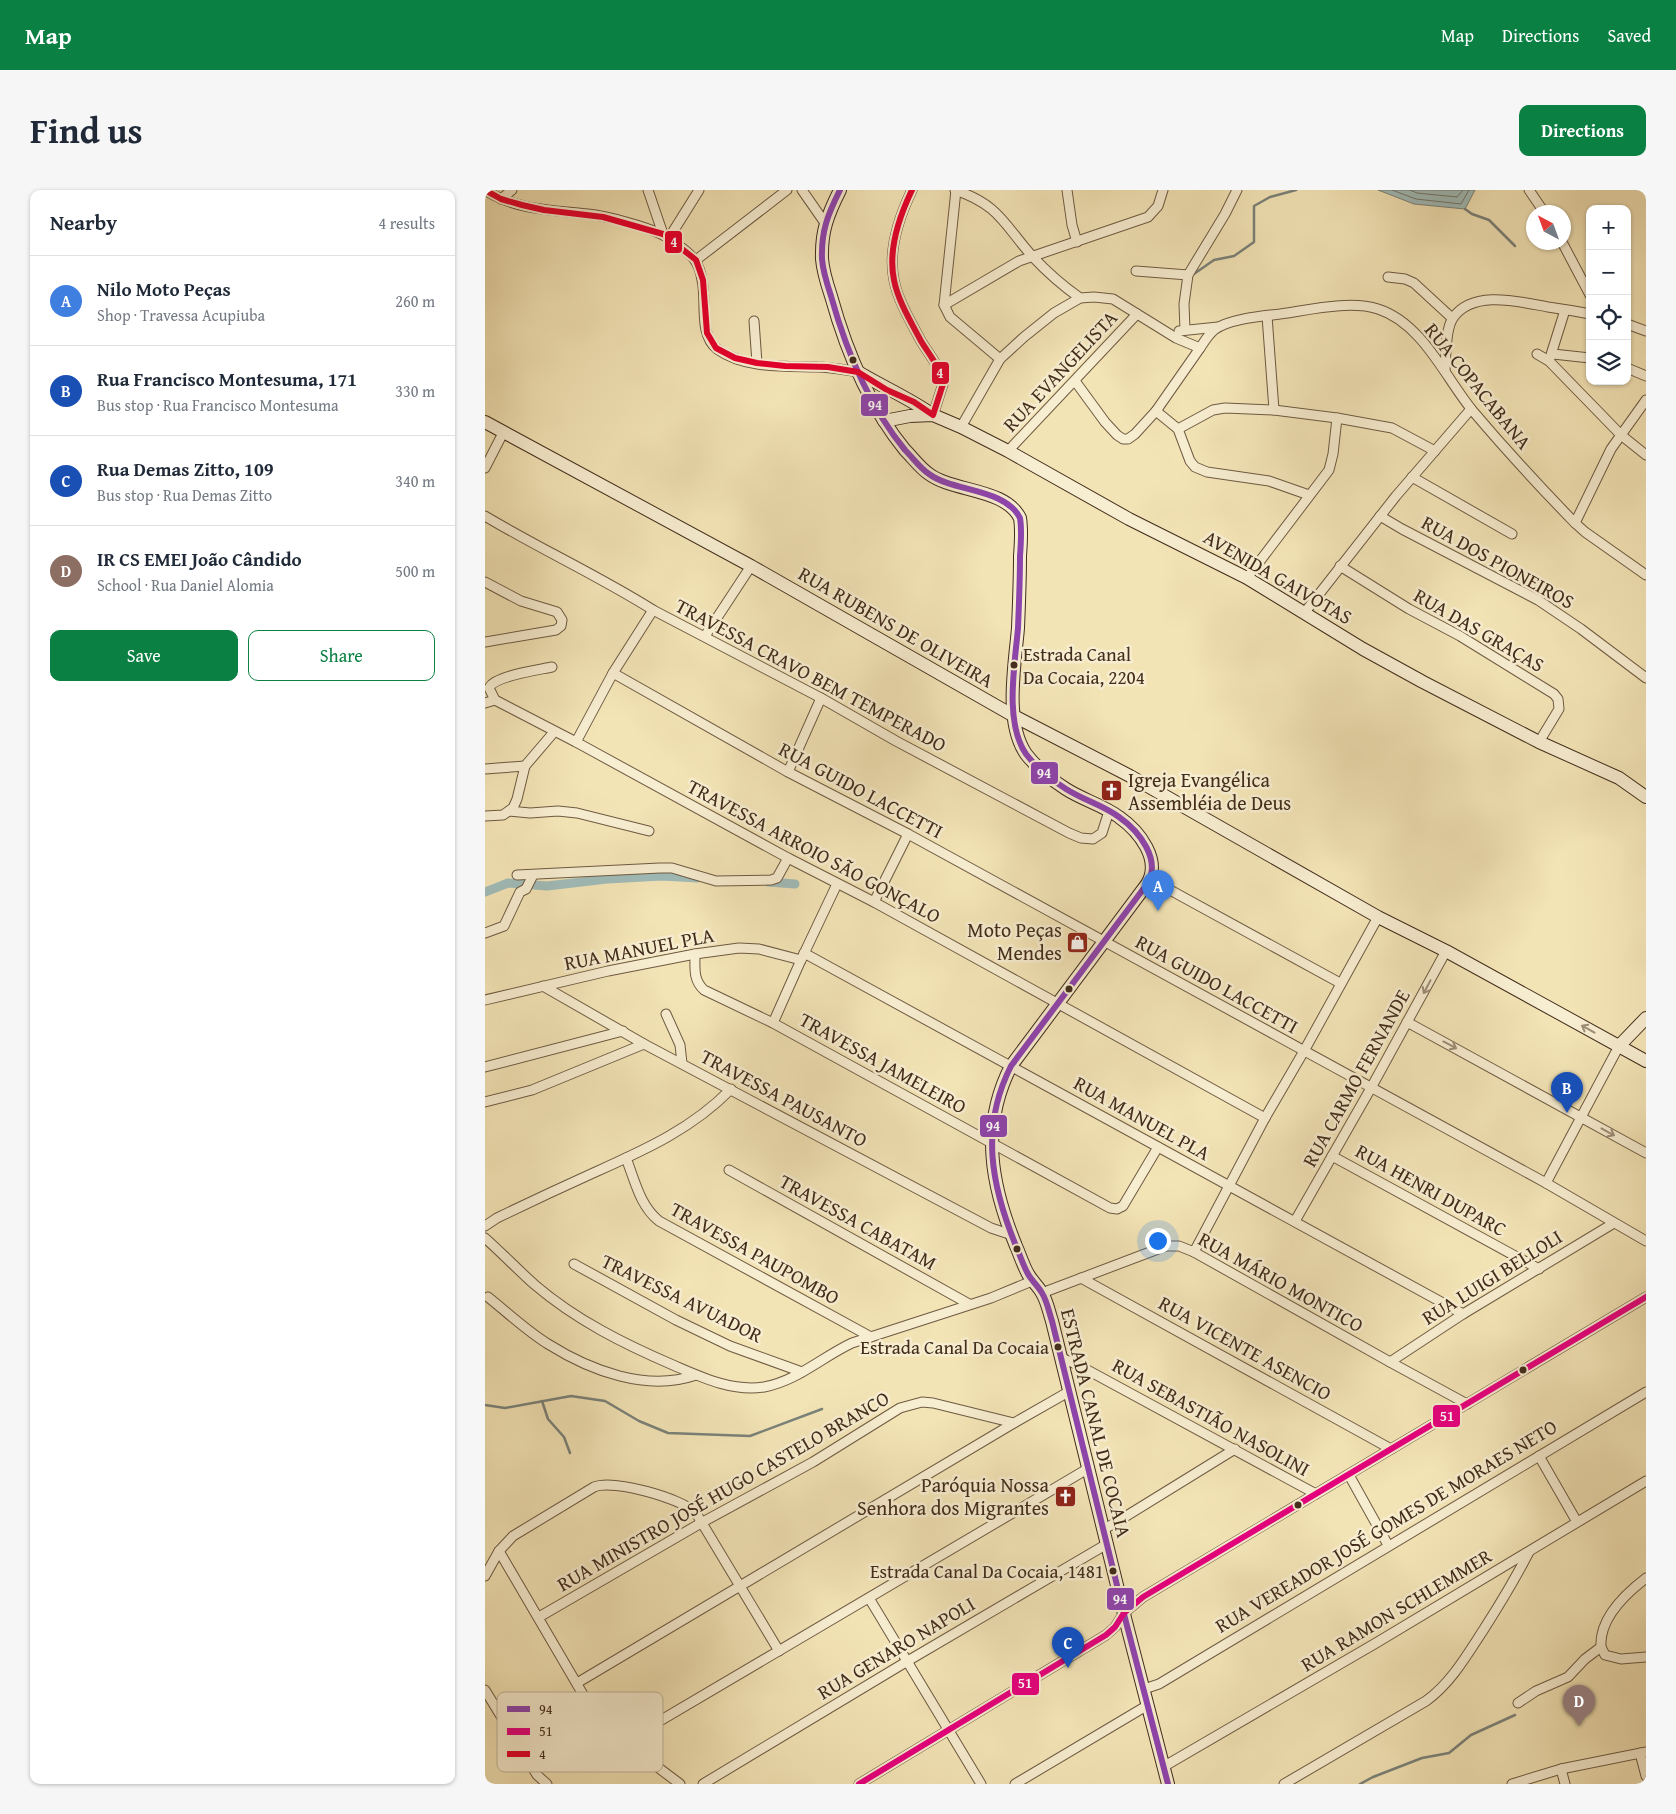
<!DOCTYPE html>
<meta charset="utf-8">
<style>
body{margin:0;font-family:"Gentium Book Plus",serif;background:#f6f6f7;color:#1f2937}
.controls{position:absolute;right:15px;top:15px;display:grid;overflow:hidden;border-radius:10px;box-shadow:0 1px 4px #0004}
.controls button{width:45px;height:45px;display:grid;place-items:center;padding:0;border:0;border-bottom:1px solid #e0e1e3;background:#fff;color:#1f2937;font:25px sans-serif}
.compass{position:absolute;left:1041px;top:15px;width:45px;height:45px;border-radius:50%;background:#fff;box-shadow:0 1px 4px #0004;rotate:319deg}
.you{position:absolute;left:672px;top:1050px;width:18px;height:18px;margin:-12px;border:4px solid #fff;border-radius:50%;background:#1a73e8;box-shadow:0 0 0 8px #1a73e833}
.badge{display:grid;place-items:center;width:32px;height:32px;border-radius:50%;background:#0b8043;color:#fff;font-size:16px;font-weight:700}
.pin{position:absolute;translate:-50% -41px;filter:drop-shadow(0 1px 2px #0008)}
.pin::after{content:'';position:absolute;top:26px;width:18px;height:15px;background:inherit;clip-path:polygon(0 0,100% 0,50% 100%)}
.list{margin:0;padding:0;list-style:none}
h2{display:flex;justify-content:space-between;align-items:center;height:65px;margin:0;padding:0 20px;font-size:21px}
h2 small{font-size:16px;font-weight:400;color:#747a83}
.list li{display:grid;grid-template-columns:32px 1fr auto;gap:15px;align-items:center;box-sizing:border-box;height:90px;padding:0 20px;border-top:1px solid #e0e1e3}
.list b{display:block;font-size:19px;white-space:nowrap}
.list p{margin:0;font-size:16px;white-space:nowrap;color:#747a83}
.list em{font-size:16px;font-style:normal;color:#747a83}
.actions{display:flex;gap:10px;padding:15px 20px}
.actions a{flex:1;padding:11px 0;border:1px solid #0b8043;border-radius:10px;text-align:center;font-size:18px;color:#0b8043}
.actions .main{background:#0b8043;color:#fff}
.icon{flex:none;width:28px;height:28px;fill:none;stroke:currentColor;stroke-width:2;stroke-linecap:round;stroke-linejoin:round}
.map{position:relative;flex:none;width:1161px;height:1594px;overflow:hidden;border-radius:10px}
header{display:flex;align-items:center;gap:30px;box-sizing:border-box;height:70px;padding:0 25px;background:#0b8043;color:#fff}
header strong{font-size:24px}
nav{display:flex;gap:28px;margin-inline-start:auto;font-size:18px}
.intro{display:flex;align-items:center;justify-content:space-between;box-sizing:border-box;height:120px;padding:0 30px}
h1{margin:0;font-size:35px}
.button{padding:12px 22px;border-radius:10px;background:#0b8043;color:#fff;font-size:18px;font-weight:700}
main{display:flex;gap:30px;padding:0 30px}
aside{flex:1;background:#fff;border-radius:10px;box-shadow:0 1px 4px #0004}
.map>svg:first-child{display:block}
</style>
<header>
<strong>Map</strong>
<nav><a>Map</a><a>Directions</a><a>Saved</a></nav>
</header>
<div class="intro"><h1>Find us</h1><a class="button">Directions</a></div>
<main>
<aside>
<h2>Nearby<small>4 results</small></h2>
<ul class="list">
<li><span class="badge" style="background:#3f7fe0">A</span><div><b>Nilo Moto Peças</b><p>Shop · Travessa Acupiuba</p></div><em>260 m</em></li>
<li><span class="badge" style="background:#1a4fb4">B</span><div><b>Rua Francisco Montesuma, 171</b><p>Bus stop · Rua Francisco Montesuma</p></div><em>330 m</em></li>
<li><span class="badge" style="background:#1a4fb4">C</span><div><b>Rua Demas Zitto, 109</b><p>Bus stop · Rua Demas Zitto</p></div><em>340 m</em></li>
<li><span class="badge" style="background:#8d6e63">D</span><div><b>IR CS EMEI João Cândido</b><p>School · Rua Daniel Alomia</p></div><em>500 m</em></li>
</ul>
<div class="actions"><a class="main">Save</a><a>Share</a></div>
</aside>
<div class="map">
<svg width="1161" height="1594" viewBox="0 0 1161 1594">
<rect width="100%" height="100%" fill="#f3e4b6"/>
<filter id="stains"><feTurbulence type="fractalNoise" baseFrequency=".004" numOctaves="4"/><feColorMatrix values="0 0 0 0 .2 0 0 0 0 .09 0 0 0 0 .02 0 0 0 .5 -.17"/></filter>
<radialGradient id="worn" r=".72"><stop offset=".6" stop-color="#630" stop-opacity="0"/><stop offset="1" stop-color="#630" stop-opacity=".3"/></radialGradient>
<path fill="#a0bcb9" stroke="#7a827a" d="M893,0H990L980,19L929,14Z"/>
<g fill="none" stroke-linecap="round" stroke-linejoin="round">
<g stroke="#71746a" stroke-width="1">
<path d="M907,0L931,9L976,14L984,0"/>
<path d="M925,0L932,3L972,7L978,0"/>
</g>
<g stroke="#7a827a" stroke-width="2.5">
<path d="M980,19L987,24L1004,30L1030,56"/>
<path d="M706,86L729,70L749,66L769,52V16L785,7L811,0"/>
<path d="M57,1211L63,1229L79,1247L85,1263"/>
<path d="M0,1215L20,1218L86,1206L120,1211L154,1231L183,1243L265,1246L337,1219"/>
<path d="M875,1594L888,1587L937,1568L964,1563L986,1545L1030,1525"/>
</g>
<g stroke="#a0bcb9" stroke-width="9">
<path d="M283,692L310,694"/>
<path d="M0,702L23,693L62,696L122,689L177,686L213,688"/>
</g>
<defs>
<g id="street">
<path d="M0,0C30,20 68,20 103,24C122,26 159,36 176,44C185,48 207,64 211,72C214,77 216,84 217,90C222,111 213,144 232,159C260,179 299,176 332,177C346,177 360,180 373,182"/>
<path d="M163,0L178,44"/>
<path d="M317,0L340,33"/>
<path d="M427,0C414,27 403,61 409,90C413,111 426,132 436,151C443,163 453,174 457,188L458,194L448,225"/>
<path d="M470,0C515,15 519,35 548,67C562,82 578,96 595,108"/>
<path d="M471,0L459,115L465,127L515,169"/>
<path d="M582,0L587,35L592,52"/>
<path d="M1044,0L1059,22"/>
<path d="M16,9L27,0"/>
<path d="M184,48L214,0"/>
<path d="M1077,52L1105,105"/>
<path d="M211,70L302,0"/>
<path d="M651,81L703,85"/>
<path d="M903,87L920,89L929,93L967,128"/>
<path d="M459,115L534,71L663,27L673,16L678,0"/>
<path d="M782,126L789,220"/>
<path d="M269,131L272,173"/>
<path d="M1142,134L1161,141"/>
<path d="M700,140L699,114L703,85L740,24L752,0"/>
<path d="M694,141L733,137"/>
<path d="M1052,164L1064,171L1136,245L1161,265"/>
<path d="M1068,164L1105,168"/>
<path d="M1064,171L1080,120"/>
<path d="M1142,178L1161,186"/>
<path d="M960,181C961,167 960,139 968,128C988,99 1035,112 1063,117C1077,119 1091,121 1105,124"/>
<path d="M590,191L620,232L632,245L638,249H643L650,244L671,221L715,158"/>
<path d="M671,221L693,239L705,271L710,277L722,282L784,291L824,305"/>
<path d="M476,237L515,169L539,147L569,123L595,108L609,107L628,109L691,148L715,158C719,152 723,145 729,140C743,129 777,126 795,124C824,120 865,110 893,119C937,133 960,187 987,220C1020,259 1054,296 1090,333L1100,342L1161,385"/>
<path d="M693,239L728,220L740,218L789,220L852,228L907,238L950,261"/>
<path d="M523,261L652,124"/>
<path d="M0,278L18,243"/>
<path d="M927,287L1027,344"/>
<path d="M0,326C55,359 114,386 168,420L336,508L411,551L584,643L596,648L608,649L617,643L624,621"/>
<path d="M895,326L917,339L1053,410L1096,439L1161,488"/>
<path d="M1090,333L1126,259L1161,210"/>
<path d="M855,376L924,419L975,446L1069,504L1073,509L1074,519L1054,552"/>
<path d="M762,388L844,280L848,264L852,228"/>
<path d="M0,392L36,411L72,422L77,430L76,436L71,440L0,452"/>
<path d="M820,422L911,306L986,219"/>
<path d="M220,446L266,376"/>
<path d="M67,477C53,480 9,486 4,498L10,510L91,552L303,668L389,712L780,928"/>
<path d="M128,483L303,582L423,644L1061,993L1161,1051"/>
<path d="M0,513L10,510"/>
<path d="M91,552L128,483L168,420"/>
<path d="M0,579L40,576"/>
<path d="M303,582L336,508"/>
<path d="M24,621L45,623L73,621L92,623L164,641"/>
<path d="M0,626L18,625L28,618L32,609L40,576L69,542"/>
<path d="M32,685L175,678H187L231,691L286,690L292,688L303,668"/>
<path d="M665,689L855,793"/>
<path d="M389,712L423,644"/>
<path d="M0,743L19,736L35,702L41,699L48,685"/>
<path d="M319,763L978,1124"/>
<path d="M210,764C210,778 208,790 219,800L288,833L625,1018L632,1019L638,1016L673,957"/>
<path d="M58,796L159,854L506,1038L527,1045"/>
<path d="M0,810L123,781L210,764L254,758L274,759L316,770"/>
<path d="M181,824L195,855L197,873"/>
<path d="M922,832L1161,963"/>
<path d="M288,833L316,770L352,694"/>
<path d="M0,877L138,841"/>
<path d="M0,912L47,900L159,854"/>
<path d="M847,966L1054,1079"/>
<path d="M141,968C150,991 155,1016 174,1031L386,1147"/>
<path d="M244,980L484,1114"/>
<path d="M1061,993L1134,856"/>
<path d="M810,1031L886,898L961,761"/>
<path d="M0,1036L12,1028C43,1013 75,998 106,984C157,961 206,940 246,899"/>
<path d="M0,1048C17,1063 33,1080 50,1095C91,1130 139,1154 188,1175C216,1187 247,1202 279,1197C312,1191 337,1167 367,1153L506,1108L547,1091"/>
<path d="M709,1062L780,928L819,861L893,727"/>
<path d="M89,1074L191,1130L245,1156L317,1182"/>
<path d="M596,1088L906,1259"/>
<path d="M557,1103L681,1056H694L709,1062L905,1172L982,1214"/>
<path d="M3,1107C23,1123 42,1141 63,1154C106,1181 162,1202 211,1185"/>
<path d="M577,1168L595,1176L831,1304"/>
<path d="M905,1172L978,1124L1129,1033"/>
<path d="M1054,1266L1092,1332"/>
<path d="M864,1285L903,1355"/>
<path d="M619,1339L630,1333L750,1259"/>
<path d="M14,1361L110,1525L126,1542L195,1594"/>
<path d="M0,1386L14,1361L28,1346L109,1297C128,1289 196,1308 211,1323L294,1461"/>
<path d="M384,1408L496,1594"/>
<path d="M54,1427L216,1333L328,1272L415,1218L437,1212L448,1213L529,1233"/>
<path d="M1116,1457L1120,1465L1136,1469L1161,1467"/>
<path d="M92,1493L529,1233L585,1201"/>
<path d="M659,1499L674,1494L1161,1202"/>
<path d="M0,1500L52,1585L62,1594"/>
<path d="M1033,1513L1051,1501L1083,1487L1100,1469L1116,1457C1114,1428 1140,1404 1161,1388"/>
<path d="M139,1552L604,1278"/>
<path d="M1155,1563L1161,1586"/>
<path d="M678,1577L891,1453L1161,1291"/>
<path d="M1076,1579L1080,1594"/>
<path d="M218,1594L426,1469L622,1354"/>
<path d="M374,1594L621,1445L630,1437L639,1423L658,1407L1161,1107"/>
<path d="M530,1594L663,1515"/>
<path d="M799,1594L941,1511C966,1493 982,1465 999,1439C1015,1414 1030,1389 1044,1362"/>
<path d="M1027,1594L1076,1579L1161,1562"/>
</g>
<g id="secondary">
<path d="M355,0C343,24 336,41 337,69C338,82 342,94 346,106C361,160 384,216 420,260C428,268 435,278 444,284C468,302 520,298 535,328C537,340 536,353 535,366C535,390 534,414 533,438C530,474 519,532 541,564C551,577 567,590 581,599C598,610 618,615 634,627C654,641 677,670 662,694L526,876C495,937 506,995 531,1056C535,1065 538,1075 543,1084C547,1091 553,1096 557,1103C562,1111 564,1122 567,1131L641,1432L683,1594"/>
<path d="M373,182C398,197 424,208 448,225"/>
<path d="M399,231L425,226L448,225L476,237L523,261L644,329L762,388L878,459L938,492L1054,552L1134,588L1161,607"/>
<path d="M0,232L266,376L529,526L645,586L893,727L961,761L1161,871"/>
<path d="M1134,856L1161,828"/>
</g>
</defs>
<use href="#street" stroke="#6e5a42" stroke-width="11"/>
<use href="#secondary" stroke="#422c1b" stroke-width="14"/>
<use href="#street" stroke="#f7edd0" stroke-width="9"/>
<use href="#secondary" stroke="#f7edd0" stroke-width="12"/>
<defs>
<path id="bus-1" d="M355,0C343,24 336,41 337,69C338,82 342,94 346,106C361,160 384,216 420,260C428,268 435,278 444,284C468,302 520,298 535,328C537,340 536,353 535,366C535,390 534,414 533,438C530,474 519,532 541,564C551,577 567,590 581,599C598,610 618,615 634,627C654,641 677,670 662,694L526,876C495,937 506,995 531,1056C535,1065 538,1075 543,1084C547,1091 553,1096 557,1103C562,1111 564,1122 567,1131L641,1432L683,1594"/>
<path id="bus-2" d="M374,1594L621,1445L630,1437L639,1423L658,1407L1161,1107"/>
<path id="bus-3" d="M0,0L16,9L37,15L59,20L118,27L178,44L211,70L218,90L222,143L231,158L250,168L272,173L300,176L343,177L373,182L402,200L429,212L448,225L458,194L457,188C453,174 443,163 436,151C426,132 413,111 409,90C403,61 414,27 427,0"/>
</defs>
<use href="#bus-1" stroke="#f7edd0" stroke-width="10"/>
<use href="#bus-2" stroke="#f7edd0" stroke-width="10"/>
<use href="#bus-3" stroke="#f7edd0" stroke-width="10"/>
<use href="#bus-1" stroke="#8e44ad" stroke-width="6"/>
<use href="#bus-2" stroke="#e5007d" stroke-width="6"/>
<use href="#bus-3" stroke="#e4002b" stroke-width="6"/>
</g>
<defs><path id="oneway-shaft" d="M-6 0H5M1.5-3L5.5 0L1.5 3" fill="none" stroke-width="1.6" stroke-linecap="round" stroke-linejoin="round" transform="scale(1.25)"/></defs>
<g stroke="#9c8c76">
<use href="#oneway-shaft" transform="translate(942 797) rotate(118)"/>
<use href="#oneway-shaft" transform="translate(1103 839) rotate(-151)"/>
<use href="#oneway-shaft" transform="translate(965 855) rotate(28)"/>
<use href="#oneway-shaft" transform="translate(1123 942) rotate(29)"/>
</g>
<defs>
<symbol id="church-square" viewBox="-11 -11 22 22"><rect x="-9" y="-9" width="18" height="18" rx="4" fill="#8f2418" stroke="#f7edd0"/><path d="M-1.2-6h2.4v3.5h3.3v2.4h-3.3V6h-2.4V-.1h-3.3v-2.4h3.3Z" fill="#fff"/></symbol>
<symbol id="shop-square" viewBox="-11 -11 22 22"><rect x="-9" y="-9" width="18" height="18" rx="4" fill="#8f2418" stroke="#f7edd0"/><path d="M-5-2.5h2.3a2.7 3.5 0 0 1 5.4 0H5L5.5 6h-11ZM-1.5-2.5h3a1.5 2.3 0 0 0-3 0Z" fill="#fff"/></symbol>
</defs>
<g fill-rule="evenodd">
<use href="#church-square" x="614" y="588" width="25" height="25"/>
<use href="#shop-square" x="580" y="740" width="25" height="25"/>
<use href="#church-square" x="568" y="1294" width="25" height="25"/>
</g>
<g fill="#422c1b" stroke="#f7edd0" stroke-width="2">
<circle cx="368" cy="170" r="4.5"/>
<circle cx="529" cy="475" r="4.5"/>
<circle cx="584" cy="799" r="4.5"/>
<circle cx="532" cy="1059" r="4.5"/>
<circle cx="573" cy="1157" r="4.5"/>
<circle cx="1038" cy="1180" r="4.5"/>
<circle cx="813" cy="1315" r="4.5"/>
<circle cx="628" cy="1381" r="4.5"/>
</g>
<g text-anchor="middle" stroke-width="5" stroke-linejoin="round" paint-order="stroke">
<g font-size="19" fill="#422c1b" stroke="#f7edd0" text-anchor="end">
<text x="538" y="471" text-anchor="start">Estrada Canal<tspan x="538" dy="23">Da Cocaia, 2204</tspan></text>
<text x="564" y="1164">Estrada Canal Da Cocaia</text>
<text x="619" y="1388">Estrada Canal Da Cocaia, 1481</text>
</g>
<g font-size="20" fill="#422c1b" stroke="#f7edd0">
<text transform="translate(575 181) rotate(-47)" y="7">RUA EVANGELISTA</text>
<text transform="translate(993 196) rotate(51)" y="7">RUA COPACABANA</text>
<text transform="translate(1013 372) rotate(29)" y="7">RUA DOS PIONEIROS</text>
<text transform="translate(793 387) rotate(30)" y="7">AVENIDA GAIVOTAS</text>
<text transform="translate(411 437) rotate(30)" y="7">RUA RUBENS DE OLIVEIRA</text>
<text transform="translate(994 440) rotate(30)" y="7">RUA DAS GRAÇAS</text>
<text transform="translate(326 485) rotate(28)" y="7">TRAVESSA CRAVO BEM TEMPERADO</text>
<text transform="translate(376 600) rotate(28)" y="7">RUA GUIDO LACCETTI</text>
<text transform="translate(329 661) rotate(28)" y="7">TRAVESSA ARROIO SÃO GONÇALO</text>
<text transform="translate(154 759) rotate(-11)" y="7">RUA MANUEL PLA</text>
<text transform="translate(732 794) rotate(29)" y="7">RUA GUIDO LACCETTI</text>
<text transform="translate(398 873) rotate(29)" y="7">TRAVESSA JAMELEIRO</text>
<text transform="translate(871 888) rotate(-61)" y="7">RUA CARMO FERNANDE</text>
<text transform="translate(299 908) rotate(28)" y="7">TRAVESSA PAUSANTO</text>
<text transform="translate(657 928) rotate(29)" y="7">RUA MANUEL PLA</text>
<text transform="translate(946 1000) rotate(29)" y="7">RUA HENRI DUPARC</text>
<text transform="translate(373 1032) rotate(29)" y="7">TRAVESSA CABATAM</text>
<text transform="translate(270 1063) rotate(29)" y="7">TRAVESSA PAUPOMBO</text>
<text transform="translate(1007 1087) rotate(-32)" y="7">RUA LUIGI BELLOLI</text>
<text transform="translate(796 1092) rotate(29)" y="7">RUA MÁRIO MONTICO</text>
<text transform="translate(197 1108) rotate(26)" y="7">TRAVESSA AVUADOR</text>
<text transform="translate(760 1158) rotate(29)" y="7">RUA VICENTE ASENCIO</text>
<text transform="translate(726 1227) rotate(29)" y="7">RUA SEBASTIÃO NASOLINI</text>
<text transform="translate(611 1233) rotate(76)" y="7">ESTRADA CANAL DE COCAIA</text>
<text transform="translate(238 1301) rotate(-30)" y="7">RUA MINISTRO JOSÉ HUGO CASTELO BRANCO</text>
<text transform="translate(901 1336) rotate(-31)" y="7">RUA VEREADOR JOSÉ GOMES DE MORAES NETO</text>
<text transform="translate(911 1420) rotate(-31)" y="7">RUA RAMON SCHLEMMER</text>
<text transform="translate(411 1458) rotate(-31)" y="7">RUA GENARO NAPOLI</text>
</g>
<g font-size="20" fill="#422c1b" stroke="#f7edd0" text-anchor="end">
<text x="643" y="597" text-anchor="start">Igreja Evangélica<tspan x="643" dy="23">Assembléia de Deus</tspan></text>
<text x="577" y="747">Moto Peças<tspan x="577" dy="23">Mendes</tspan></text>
<text x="564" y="1302">Paróquia Nossa<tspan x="564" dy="23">Senhora dos Migrantes</tspan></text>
</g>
</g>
<rect x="12" y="1502" width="166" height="80" rx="8" fill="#f7edd0" stroke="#c1b39a" stroke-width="1"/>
<rect x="22" y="1516" width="23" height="6" fill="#8e44ad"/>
<rect x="22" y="1538" width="23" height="7" fill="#e5007d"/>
<rect x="22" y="1561" width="23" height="6" fill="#e4002b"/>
<g font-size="14" fill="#422c1b">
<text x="54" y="1524">94</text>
<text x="54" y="1546">51</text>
<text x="54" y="1569">4</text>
</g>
<g stroke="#f7edd0" stroke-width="2">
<rect x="179" y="40" width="19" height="24" rx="5" fill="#e4002b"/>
<rect x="446" y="171" width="19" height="24" rx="5" fill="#e4002b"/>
<rect x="375" y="203" width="29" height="24" rx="5" fill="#8e44ad"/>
<rect x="545" y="571" width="29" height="24" rx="5" fill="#8e44ad"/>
<rect x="494" y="924" width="29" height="24" rx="5" fill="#8e44ad"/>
<rect x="947" y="1214" width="29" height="24" rx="5" fill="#e5007d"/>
<rect x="621" y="1397" width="29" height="24" rx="5" fill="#8e44ad"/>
<rect x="526" y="1482" width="29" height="24" rx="5" fill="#e5007d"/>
</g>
<g font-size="14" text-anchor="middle" font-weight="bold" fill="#fff">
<text x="189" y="57">4</text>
<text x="455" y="188">4</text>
<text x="390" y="220">94</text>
<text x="559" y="588">94</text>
<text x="508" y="941">94</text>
<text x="962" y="1231">51</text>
<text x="635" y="1414">94</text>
<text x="540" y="1498">51</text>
</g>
<rect width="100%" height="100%" filter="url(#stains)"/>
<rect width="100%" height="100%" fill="url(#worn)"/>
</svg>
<div class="controls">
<button>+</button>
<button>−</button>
<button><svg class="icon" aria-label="locate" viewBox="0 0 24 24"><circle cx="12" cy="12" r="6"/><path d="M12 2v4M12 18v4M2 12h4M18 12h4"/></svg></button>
<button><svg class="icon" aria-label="layers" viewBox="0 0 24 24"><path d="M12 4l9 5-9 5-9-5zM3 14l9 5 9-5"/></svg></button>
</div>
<svg class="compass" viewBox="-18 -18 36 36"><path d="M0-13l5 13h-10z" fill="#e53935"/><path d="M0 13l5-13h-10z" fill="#747a83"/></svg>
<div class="you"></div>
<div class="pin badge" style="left:673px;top:721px;background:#3f7fe0">A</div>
<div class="pin badge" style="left:1082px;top:923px;background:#1a4fb4">B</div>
<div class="pin badge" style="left:583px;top:1478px;background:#1a4fb4">C</div>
<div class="pin badge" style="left:1094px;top:1536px;background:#8d6e63">D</div>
</div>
</main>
